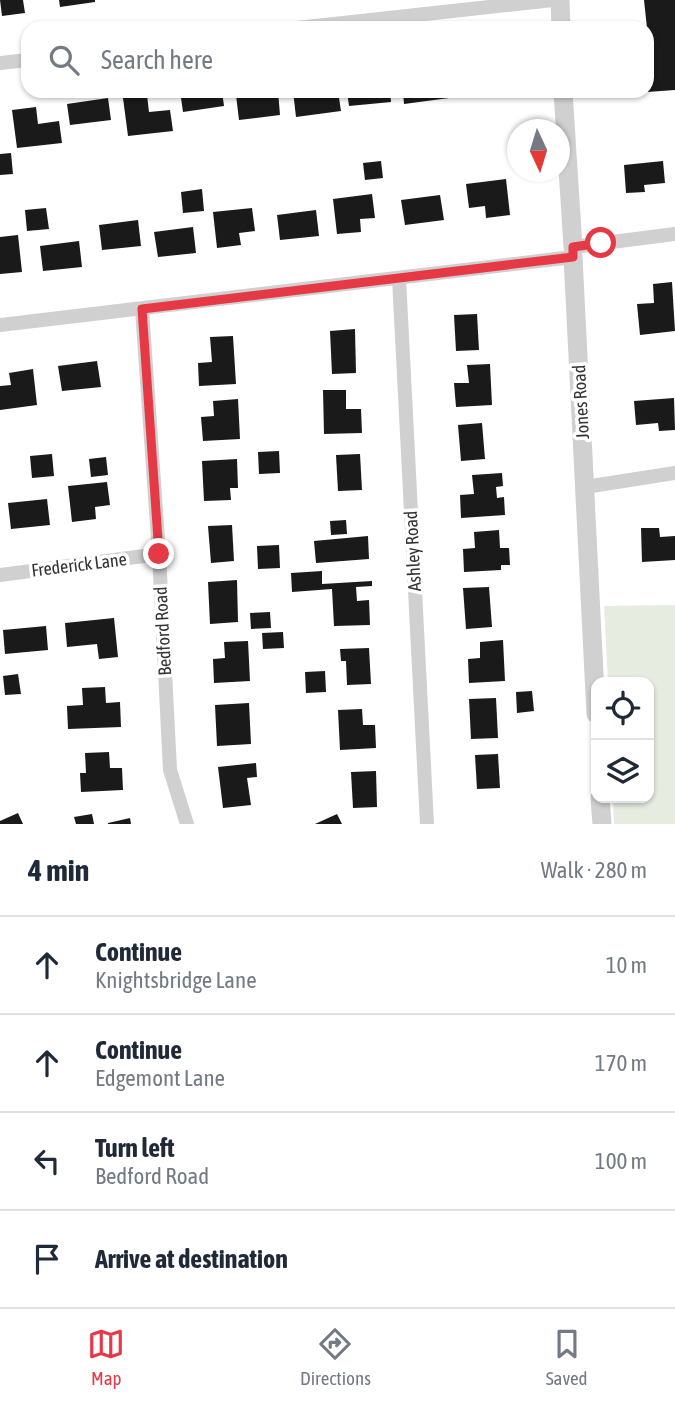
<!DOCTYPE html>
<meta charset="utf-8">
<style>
body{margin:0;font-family:"Asap Condensed",sans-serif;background:#f6f6f7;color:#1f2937}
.controls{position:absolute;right:21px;bottom:21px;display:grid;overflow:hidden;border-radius:14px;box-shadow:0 2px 5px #0004}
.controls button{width:63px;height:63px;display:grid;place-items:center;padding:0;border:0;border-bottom:2px solid #e0e1e3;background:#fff;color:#1f2937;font:35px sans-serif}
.compass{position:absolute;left:507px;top:119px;width:63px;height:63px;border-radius:50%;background:#fff;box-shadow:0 2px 5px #0004;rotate:176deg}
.stop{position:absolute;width:21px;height:21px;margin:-16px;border:5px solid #e63946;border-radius:50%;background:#fff}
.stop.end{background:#e63946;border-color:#fff;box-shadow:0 2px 7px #0008}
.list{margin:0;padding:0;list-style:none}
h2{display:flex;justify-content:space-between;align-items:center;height:91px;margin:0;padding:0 28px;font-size:30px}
h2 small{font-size:23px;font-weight:400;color:#747a83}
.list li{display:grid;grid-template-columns:46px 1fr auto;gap:21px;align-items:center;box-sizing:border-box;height:98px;padding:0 28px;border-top:2px solid #e0e1e3}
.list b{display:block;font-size:26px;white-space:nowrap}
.list p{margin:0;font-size:23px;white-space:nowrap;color:#747a83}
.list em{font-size:23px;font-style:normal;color:#747a83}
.icon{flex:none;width:38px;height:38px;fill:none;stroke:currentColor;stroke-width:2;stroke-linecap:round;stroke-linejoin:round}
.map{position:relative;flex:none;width:675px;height:824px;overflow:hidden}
.search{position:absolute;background:#fff;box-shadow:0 2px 5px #0004;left:21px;right:21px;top:21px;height:77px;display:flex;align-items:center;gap:18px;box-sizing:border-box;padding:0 24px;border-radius:21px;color:#747a83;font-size:26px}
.sheet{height:483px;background:#fff}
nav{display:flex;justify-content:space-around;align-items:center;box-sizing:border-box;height:98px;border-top:2px solid #e0e1e3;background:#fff;font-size:19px;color:#747a83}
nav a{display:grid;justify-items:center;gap:4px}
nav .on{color:#e63946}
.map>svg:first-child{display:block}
</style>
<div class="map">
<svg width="675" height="824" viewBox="0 0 675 824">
<rect width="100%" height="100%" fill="#fff"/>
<path fill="#e6ecdf" d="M675,605V824H614L613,798H649V682H608L604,606Z"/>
<g fill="#1a1a1a">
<path d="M0,0H23L25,13L2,16Z"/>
<path d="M59,0H95V2L60,7Z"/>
<path d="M644,0H675V90L647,92V28Z"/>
<path d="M180,91H222L224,106L183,112Z"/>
<path d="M254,91H278L280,115L239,120L236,95L254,93Z"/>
<path d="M293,91H338L341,111L296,117Z"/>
<path d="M347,91H390L391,102L349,106Z"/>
<path d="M403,91H448L449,98L404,104Z"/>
<path d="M147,95L149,112L170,110L173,131L128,136L123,98Z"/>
<path d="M108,98L111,120L70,125L67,104Z"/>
<path d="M36,107L38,124L59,121L62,143L17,148L12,110Z"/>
<path d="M11,153L13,174L0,175V154Z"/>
<path d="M381,161L383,178L365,180L363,163Z"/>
<path d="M663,161L665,183L644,185L645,192L626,193L624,165Z"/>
<path d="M506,179L510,215L486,218L485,206L469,208L466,184Z"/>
<path d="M202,189L204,211L183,213L181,192Z"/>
<path d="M372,194L375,218L360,219L361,232L337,234L333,199Z"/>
<path d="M440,195L444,220L405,225L401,200Z"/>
<path d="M46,208L49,229L27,231L25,210Z"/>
<path d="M252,208L255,231L239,233L241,245L217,248L213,212Z"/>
<path d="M316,210L319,236L280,240L277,215Z"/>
<path d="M138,220L141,246L102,250L99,225Z"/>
<path d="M193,227L196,253L158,257L154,232Z"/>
<path d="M18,235L22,272L0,274V237Z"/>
<path d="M79,241L82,267L43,271L40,246Z"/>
<path d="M672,282L675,331L640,335L637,304L654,303L653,284Z"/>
<path d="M477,314L479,350L456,351L454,315Z"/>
<path d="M355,329L356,373L332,374L330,331Z"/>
<path d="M233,336L236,384L199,386L198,363L212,362L210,337Z"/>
<path d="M97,361L101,387L62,391L58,366Z"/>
<path d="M490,364L492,405L456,407L454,383H469L467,365Z"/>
<path d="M33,369L37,405L0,410V386L11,385L9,373Z"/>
<path d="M323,390H346V409H361L362,433L324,434Z"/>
<path d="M674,398L675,430L659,431L658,423L636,425L634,401Z"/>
<path d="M238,399L240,439L203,441L201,417L214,416L213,401Z"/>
<path d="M482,423L485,459L461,461L458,425Z"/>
<path d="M279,451L280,473L259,474L258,452Z"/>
<path d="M52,454L54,476L32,478L30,456Z"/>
<path d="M360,454L362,490L338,491L336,455Z"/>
<path d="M106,457L108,475L91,477L89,459Z"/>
<path d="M237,459L238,488H230L231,500L204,501L202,461Z"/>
<path d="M502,473L503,486L496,487L497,498L504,497L505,515L461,518L460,495L474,494L472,475Z"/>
<path d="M107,482L110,505L95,507L96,519L72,522L68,486Z"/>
<path d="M47,499L50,525L11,529L8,503Z"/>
<path d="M346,520L347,534L331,535L330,521Z"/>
<path d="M232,525L234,561L211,563L208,526Z"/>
<path d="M641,528H659L660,537L675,536V560L642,562Z"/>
<path d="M499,530L500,548H509L510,565H501V570L464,572L463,549L475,548L474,532Z"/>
<path d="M368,536L369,559L316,563L314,541Z"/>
<path d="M279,545L280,568L258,569L257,546Z"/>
<path d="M322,571V584L372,581V586L356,587L357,601L369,600L370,625L334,626L332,589L292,592L291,573Z"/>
<path d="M237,580L238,622L210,624L208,582Z"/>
<path d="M489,587L492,627L466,629L463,588Z"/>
<path d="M270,612L271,628L251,629L250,613Z"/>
<path d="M114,618L118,657L99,659L97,644L67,647L65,623Z"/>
<path d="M46,626L48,650L5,654L3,630Z"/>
<path d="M283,632L284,648L263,649L262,633Z"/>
<path d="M503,640L505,681L469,683L468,659L480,658V642Z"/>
<path d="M248,641L250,681L214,683L213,659L225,658L224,642Z"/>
<path d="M369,648L371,684L347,685L346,661H341L340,649Z"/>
<path d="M325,671L326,692L306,693L305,672Z"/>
<path d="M18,674L21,694L5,695L3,676Z"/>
<path d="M105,687L106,703L120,702L121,727L68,729L67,706L83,705L82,688Z"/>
<path d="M532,691L534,711L517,713L516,692Z"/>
<path d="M496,698L498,738L471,739L469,699Z"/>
<path d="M249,703L251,744L217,746L215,705Z"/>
<path d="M362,709L363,725H375L376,748L340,750L338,710Z"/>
<path d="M109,752L110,768H122L123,790L81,792L80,773H86L85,753Z"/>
<path d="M498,754L500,788L477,789L475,755Z"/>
<path d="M256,763L257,777L247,778L251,805L223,808L218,767Z"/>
<path d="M376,771L377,807L353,808L351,772Z"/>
<path d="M18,813L23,824H0V821Z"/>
<path d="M92,814L94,824H76L74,817Z"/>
<path d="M337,814L342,824H315Z"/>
<path d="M130,818L131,824H108V823Z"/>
</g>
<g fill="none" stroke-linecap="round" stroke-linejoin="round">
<g stroke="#d0d0d0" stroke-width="14">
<path d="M297,28L553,0"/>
<path d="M0,63L28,60"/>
<path d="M399,278L427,824"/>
<path d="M142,309L159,554L170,770L187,824"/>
<path d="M0,325L573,257V247L675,234"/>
<path d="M585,487L675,473"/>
<path d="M0,575L159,554"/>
</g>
<g stroke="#d0d0d0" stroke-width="19">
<path d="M560,0L561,28"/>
<path d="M563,91L573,247"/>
<path d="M573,257L596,714"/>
<path d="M600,798L602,824"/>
</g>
</g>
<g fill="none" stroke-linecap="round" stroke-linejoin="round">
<path stroke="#e63946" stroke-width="9" d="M159,554L142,309L573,257V247L601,243"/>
</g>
<g text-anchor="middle" stroke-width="7" stroke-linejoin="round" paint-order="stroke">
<g font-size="18" fill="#333" stroke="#fff">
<text transform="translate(581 402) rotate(-93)" y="6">Jones Road</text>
<text transform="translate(413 551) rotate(-93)" y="6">Ashley Road</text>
<text transform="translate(79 565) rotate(-7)" y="6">Frederick Lane</text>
<text transform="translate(163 631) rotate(-93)" y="6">Bedford Road</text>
</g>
</g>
</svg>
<div class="controls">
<button><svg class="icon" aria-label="locate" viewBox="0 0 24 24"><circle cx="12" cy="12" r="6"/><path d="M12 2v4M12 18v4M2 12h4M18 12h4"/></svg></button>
<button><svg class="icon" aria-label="layers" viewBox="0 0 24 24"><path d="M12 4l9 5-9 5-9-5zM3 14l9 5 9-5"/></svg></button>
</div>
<svg class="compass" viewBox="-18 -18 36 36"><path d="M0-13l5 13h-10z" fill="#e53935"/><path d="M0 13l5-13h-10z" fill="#747a83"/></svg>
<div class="stop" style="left:601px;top:243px"></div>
<div class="stop end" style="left:159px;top:554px"></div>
<div class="search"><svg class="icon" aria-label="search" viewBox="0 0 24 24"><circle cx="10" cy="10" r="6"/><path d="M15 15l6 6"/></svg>Search here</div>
</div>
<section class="sheet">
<h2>4 min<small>Walk · 280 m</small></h2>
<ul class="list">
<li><svg class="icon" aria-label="ahead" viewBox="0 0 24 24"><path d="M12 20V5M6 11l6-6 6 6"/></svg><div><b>Continue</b><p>Knightsbridge Lane</p></div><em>10 m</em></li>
<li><svg class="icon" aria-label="ahead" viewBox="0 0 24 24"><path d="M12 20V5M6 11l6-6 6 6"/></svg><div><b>Continue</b><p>Edgemont Lane</p></div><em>170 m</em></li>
<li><svg class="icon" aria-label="left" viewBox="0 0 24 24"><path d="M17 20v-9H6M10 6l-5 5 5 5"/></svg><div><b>Turn left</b><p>Bedford Road</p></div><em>100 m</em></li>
<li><svg class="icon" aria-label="arrive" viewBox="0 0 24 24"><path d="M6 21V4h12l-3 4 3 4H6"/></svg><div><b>Arrive at destination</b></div></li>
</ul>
</section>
<nav>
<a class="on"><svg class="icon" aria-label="map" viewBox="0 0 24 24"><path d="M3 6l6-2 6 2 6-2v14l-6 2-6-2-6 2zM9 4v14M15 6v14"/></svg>Map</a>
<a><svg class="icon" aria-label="directions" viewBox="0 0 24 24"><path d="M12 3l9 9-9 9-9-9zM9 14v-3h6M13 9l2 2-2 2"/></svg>Directions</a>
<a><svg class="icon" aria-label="saved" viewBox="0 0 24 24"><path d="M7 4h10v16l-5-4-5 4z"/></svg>Saved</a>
</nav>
